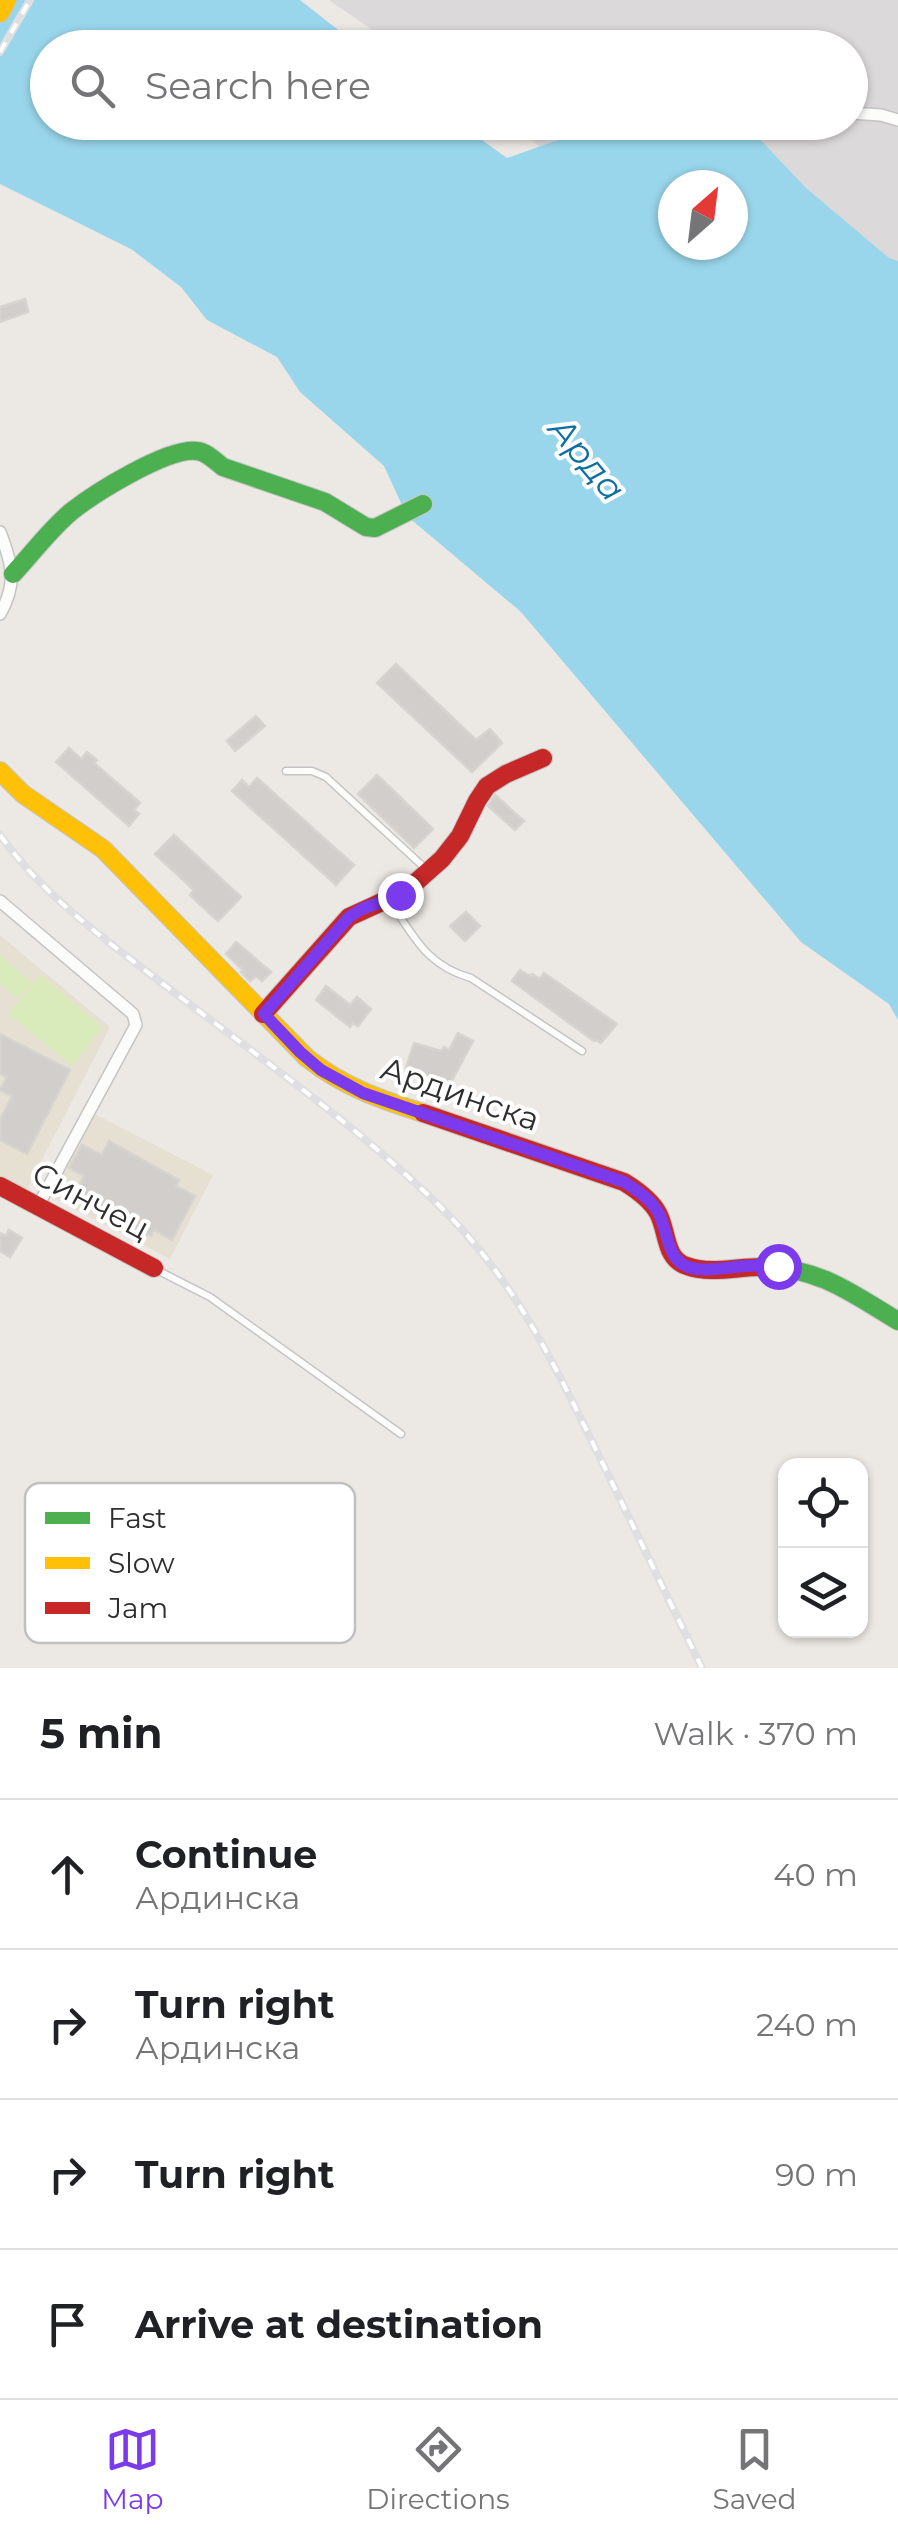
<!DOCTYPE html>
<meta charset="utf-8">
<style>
body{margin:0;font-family:Montserrat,sans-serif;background:#f2f2f2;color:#202124}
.controls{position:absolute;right:30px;bottom:30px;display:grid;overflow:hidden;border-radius:20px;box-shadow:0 2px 8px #0004}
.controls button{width:90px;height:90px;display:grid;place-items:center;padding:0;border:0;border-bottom:2px solid #e0e0e0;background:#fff;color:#202124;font:50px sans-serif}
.compass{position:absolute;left:658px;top:170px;width:90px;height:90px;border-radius:50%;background:#fff;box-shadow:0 2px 8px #0004;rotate:28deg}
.stop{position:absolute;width:30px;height:30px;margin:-22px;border:8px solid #7c3aed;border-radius:50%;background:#fff}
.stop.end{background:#7c3aed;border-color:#fff;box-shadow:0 2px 10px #0008}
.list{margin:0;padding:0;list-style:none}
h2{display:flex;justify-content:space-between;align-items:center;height:130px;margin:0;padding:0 40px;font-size:42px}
h2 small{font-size:32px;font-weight:400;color:#757577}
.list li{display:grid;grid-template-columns:65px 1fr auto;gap:30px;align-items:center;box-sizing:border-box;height:150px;padding:0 40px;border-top:2px solid #e0e0e0}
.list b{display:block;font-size:38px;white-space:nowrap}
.list p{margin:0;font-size:32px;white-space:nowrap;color:#757577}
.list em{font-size:32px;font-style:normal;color:#757577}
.icon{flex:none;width:55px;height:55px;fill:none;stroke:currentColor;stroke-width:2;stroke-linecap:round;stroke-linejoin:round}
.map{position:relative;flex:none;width:898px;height:1668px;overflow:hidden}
.search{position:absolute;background:#fff;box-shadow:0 2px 8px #0004;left:30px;right:30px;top:30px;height:110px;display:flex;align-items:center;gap:25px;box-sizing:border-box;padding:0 35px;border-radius:55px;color:#757577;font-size:38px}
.sheet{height:730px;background:#fff}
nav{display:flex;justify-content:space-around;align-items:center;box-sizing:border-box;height:140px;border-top:2px solid #e0e0e0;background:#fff;font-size:28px;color:#757577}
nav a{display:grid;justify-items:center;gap:5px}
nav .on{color:#7c3aed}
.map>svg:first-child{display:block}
</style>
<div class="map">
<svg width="898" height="1668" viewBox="0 0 898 1668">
<rect width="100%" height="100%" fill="#ece8e4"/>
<path fill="#dcd9db" d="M329,0H898V393L733,245V185H673V238L506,123L850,122V48L397,47Z"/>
<g fill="#e6e0d3">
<path d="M0,935L110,1027L25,1193L0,1180Z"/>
<path d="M91,1112L213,1175L170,1259L48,1195Z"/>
</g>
<g fill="#d9eabb">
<path d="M0,955L32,983L18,999L0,983Z"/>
<path d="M41,975L102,1027L73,1066L8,1014Z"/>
</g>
<path fill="#99d6ec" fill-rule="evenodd" d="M0,0H300L360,47L48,48V122L458,123L507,158L606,123H705L751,130L806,188L889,258L898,261V1020L889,1004L801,942L521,612L407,516L384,466L300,392L277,357L207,320L181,287L131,249L0,184ZM673,185H733V245H673Z"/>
<g fill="#d1cecb" stroke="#d7d4d0" stroke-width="2.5">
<path d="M25,299L28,312L0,322V307Z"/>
<path d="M396,664L476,740L490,729L502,743L472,772L377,683Z"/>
<path d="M256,716L265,726L235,751L227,741Z"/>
<path d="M69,748L81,759L87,752L97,760L94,763L140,803L134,810L139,814L129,826L56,762Z"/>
<path d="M377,775L433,829L414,848L358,794Z"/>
<path d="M257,778L354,865L336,885L232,791L242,780L249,787Z"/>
<path d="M495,795L524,821L515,830L488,806Z"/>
<path d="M174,835L241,897L218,921L190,895L194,890L155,854Z"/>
<path d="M466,912L480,926L465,941L450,926Z"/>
<path d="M236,942L271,972L262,981L256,976L250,981L241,972L243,970L226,954Z"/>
<path d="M520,970L530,976L532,974L540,979L544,973L617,1024L601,1043L596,1040L594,1041L512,981Z"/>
<path d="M326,986L350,1005L357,997L371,1009L358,1026L353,1023L350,1027L316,1000Z"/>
<path d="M458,1033L473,1041L449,1086L421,1072L406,1068L414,1043L441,1051L444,1047L449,1050Z"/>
<path d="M0,1034L70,1070L27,1154L0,1140V1120L12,1096L0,1090L7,1077L0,1074Z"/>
<path d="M109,1141L179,1180L176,1186L195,1196L172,1240L154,1230L151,1236L74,1195L84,1176L69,1168L82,1145L102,1155Z"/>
<path d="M9,1230L22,1238L10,1257L0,1251V1233L6,1236Z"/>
</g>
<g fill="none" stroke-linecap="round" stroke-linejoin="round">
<defs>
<g id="lane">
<path d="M286,771H312L326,777L427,870"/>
<path d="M390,901C414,937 427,966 471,978L582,1051"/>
<path d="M155,1269L210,1297L401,1434"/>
</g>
<g id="street">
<path d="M850,113L881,115L898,120"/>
<path d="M0,532C12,563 18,583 0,614"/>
<path d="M0,901L133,1014L136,1025L38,1206"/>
</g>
<g id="fast">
<path d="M13,574C32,554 50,529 72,511C95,493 168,447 197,451C207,452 215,461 223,467L325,502L366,527L375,528L423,504"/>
<path d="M765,1267C822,1269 851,1293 898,1321"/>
</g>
<g id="slow">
<path d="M0,13L7,0"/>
<path d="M0,771L23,794L103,849L307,1058C344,1087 379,1099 423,1113"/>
</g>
<g id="jam">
<path d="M263,1014L349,917L406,891L442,859L460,836L477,801L487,786L506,774L543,758"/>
<path d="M423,1113L624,1182C637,1190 651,1200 658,1213C668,1231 664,1259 687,1266C711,1275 740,1266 765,1267"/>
<path d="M0,1186L154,1268"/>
</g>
</defs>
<use href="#lane" stroke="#c5c4c5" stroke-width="9"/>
<use href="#street" stroke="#c5c4c5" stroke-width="14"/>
<use href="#fast" stroke="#c5c4c5" stroke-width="20"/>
<use href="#slow" stroke="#c5c4c5" stroke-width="20"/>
<use href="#jam" stroke="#c5c4c5" stroke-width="20"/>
<use href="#lane" stroke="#fcfcfb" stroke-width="6"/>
<use href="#street" stroke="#fcfcfb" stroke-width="11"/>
<use href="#fast" stroke="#4caf50" stroke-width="18"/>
<use href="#slow" stroke="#ffc107" stroke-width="18"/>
<use href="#jam" stroke="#c62828" stroke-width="18"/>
<defs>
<g id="rail">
<path d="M0,52L30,0"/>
<path d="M0,835C45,898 106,940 167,987C255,1054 346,1118 427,1194C513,1273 553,1362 603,1464C636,1532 669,1600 702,1668"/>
</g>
</defs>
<use href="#rail" stroke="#dfdfe1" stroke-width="8"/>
<use href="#rail" stroke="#fff" stroke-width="4" stroke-dasharray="11" stroke-linecap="butt"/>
</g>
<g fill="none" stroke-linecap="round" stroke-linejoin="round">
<path stroke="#7c3aed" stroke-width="12" d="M400,895L362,909L349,917L264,1014L300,1052L321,1070L363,1093L624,1182C637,1190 652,1200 659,1214C670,1237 666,1265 697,1269C713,1271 730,1267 746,1266C756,1265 767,1266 778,1266"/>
</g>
<g text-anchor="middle" stroke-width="8" stroke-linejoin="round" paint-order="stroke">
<g font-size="32" fill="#2e2e2e" stroke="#fff">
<text transform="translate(460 1094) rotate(19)" y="11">Ардинска</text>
<text transform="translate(91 1201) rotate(28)" y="11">Синчец</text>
</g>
<g font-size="35" font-style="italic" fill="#0d6fa3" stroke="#fff">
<text transform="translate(587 459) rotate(50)" y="12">Арда</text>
</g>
</g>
<rect x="25" y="1483" width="330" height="160" rx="15" fill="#fff" stroke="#c0c0c0" stroke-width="2.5"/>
<rect x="45" y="1512" width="45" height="12" fill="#4caf50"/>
<rect x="45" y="1557" width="45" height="12" fill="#ffc107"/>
<rect x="45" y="1602" width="45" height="12" fill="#c62828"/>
<g font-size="28" fill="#2e2e2e">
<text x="108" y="1528">Fast</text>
<text x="108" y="1573">Slow</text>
<text x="108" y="1618">Jam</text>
</g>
</svg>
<div class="controls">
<button><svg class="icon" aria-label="locate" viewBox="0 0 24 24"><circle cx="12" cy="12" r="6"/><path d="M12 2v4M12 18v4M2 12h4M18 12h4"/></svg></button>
<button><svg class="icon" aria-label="layers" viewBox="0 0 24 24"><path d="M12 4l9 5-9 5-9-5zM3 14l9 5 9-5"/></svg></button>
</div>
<svg class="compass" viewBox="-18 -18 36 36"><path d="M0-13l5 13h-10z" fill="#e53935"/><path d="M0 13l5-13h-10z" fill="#757577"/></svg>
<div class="stop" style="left:778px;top:1266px"></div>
<div class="stop end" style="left:400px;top:895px"></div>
<div class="search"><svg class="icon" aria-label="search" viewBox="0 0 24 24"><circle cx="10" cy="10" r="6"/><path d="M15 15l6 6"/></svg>Search here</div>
</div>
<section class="sheet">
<h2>5 min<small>Walk · 370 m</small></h2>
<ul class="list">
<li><svg class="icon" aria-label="ahead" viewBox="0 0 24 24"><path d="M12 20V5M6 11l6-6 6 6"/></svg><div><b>Continue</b><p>Ардинска</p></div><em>40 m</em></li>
<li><svg class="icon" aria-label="right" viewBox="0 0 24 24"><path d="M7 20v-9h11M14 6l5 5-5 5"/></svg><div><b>Turn right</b><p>Ардинска</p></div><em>240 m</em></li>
<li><svg class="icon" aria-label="right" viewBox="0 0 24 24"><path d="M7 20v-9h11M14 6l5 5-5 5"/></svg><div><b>Turn right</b></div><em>90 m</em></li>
<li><svg class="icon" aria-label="arrive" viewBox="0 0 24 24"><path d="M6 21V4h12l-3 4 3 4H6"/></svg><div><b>Arrive at destination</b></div></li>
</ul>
</section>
<nav>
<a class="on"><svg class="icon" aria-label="map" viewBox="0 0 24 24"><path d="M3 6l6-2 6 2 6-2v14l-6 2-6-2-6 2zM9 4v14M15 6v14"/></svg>Map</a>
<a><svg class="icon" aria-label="directions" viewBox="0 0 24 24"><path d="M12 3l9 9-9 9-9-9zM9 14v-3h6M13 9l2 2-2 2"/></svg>Directions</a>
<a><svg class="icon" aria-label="saved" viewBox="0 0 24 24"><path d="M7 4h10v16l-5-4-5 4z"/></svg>Saved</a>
</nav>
